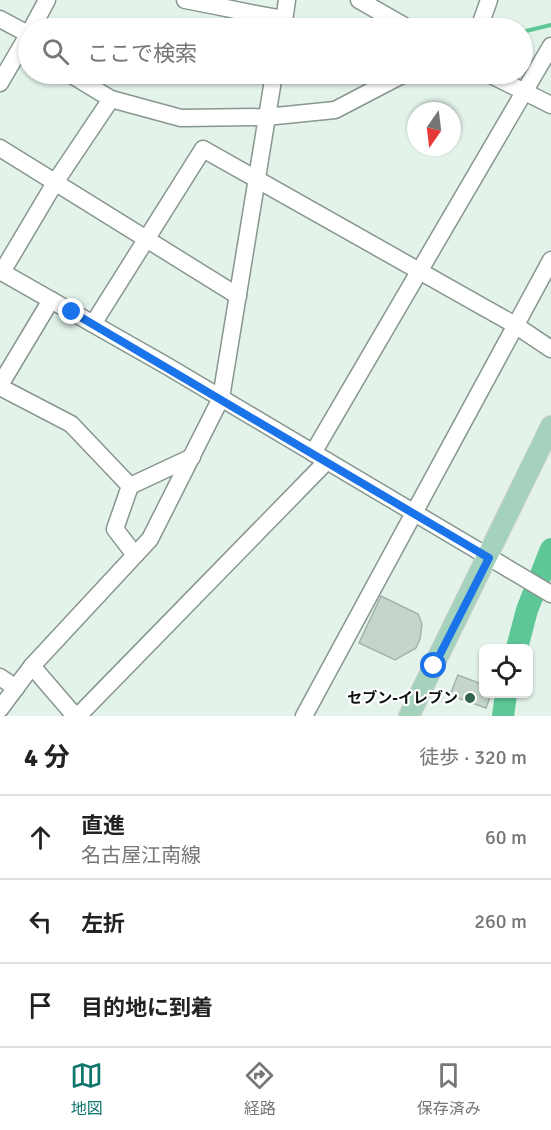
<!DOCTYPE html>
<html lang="ja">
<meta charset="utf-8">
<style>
body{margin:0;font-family:Signika,"Noto Sans JP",sans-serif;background:#f6f6f6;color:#222}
.controls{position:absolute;right:18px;bottom:18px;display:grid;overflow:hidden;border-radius:9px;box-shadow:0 2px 4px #0004}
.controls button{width:54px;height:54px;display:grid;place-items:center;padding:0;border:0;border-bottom:2px solid #e0e0e0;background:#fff;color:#222;font:30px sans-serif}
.compass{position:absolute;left:407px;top:102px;width:54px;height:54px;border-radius:50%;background:#fff;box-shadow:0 2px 4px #0004;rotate:194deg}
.stop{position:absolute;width:18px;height:18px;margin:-14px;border:4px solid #1a73e8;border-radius:50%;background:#fff}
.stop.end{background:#1a73e8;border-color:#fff;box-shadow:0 2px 6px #0008}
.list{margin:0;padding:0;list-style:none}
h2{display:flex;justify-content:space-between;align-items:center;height:78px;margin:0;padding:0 24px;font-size:26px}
h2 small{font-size:20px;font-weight:400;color:#767676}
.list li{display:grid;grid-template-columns:39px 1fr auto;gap:18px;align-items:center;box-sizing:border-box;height:84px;padding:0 24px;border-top:2px solid #e0e0e0}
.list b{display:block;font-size:22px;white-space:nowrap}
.list p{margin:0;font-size:20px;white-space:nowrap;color:#767676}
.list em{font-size:20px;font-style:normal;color:#767676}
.icon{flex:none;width:33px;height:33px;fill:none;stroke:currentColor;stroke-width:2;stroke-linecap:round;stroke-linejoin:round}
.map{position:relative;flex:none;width:551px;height:716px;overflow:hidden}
.search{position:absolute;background:#fff;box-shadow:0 2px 4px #0004;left:18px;right:18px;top:18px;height:66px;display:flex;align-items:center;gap:15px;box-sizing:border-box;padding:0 21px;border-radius:33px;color:#767676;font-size:22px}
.sheet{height:330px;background:#fff}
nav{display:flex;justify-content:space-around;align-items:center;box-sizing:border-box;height:84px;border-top:2px solid #e0e0e0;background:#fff;font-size:16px;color:#767676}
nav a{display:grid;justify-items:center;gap:3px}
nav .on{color:#0f766e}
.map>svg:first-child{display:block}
</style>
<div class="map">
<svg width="551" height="716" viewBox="0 0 551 716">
<rect width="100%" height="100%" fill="#e3f3ea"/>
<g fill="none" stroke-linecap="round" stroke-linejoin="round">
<path stroke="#5dc797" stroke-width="4" d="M522,32L551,25"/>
<g stroke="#5dc797" stroke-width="22">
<path d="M517,648L527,610L551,549"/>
<path d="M503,716L506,694"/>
</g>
</g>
<g fill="#c5d5cc" stroke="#a3b2aa" stroke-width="1.5">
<path d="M381,596L418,614L422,624L420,639L416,648L395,660L359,643Z"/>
<path d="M458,675L484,685V694H491L486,708L450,695Z"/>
</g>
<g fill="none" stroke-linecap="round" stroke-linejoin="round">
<defs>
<g id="minor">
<path d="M185,0C219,6 251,14 284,19"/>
<path d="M359,0L408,28"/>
<path d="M0,19L28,34"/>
<path d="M32,28L47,0"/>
<path d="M283,28L287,0"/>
<path d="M479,28L489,0"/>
<path d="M70,74L111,99L181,118L266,117L335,110L404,74"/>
<path d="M489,74L551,105"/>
<path d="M0,83L28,35"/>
<path d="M0,148L238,296"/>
<path d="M0,271L167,366L551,594"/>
<path d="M2,272L56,181L111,99"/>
<path d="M93,324L203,149L515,325L551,349"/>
<path d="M0,385L51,300"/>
<path d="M0,387L71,424L130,486L115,529L135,555"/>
<path d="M313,453L551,46"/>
<path d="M130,486L192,457"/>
<path d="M32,666L75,716"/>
<path d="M0,677L16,688"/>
<path d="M0,709L32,666L150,539L221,398L274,74"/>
<path d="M78,716L327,461"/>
<path d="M304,716L551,260"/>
</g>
<path id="major" d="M409,716L551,426"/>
</defs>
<use href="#minor" stroke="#87968e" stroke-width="19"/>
<use href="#major" stroke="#ced0cf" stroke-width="22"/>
<use href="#minor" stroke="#fff" stroke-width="16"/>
<use href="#major" stroke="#a4d2bc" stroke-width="20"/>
</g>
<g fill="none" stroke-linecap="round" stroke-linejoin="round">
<path stroke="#1a73e8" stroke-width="8" d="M72,312L489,558L434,666"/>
</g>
<circle fill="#2f664d" stroke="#fff" stroke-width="2" cx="470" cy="698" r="6"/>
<g text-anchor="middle" stroke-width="4.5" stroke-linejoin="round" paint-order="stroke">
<g font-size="15" font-weight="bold" fill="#0c120f" stroke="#fff" text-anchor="end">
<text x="458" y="703">セブン-イレブン</text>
</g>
</g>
</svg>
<div class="controls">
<button><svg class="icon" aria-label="locate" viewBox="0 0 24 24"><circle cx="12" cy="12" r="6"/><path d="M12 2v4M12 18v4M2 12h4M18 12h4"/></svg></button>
</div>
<svg class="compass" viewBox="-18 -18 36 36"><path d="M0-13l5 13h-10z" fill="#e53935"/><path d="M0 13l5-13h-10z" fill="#767676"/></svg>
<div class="stop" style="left:434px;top:666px"></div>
<div class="stop end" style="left:72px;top:312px"></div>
<div class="search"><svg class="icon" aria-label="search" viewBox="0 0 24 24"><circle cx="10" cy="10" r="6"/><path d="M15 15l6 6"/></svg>ここで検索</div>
</div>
<section class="sheet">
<h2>4 分<small>徒歩 · 320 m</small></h2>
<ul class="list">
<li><svg class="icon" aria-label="ahead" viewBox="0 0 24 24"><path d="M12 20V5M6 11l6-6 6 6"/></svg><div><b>直進</b><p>名古屋江南線</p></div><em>60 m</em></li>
<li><svg class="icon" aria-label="left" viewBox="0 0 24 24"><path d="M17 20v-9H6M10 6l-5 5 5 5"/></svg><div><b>左折</b></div><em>260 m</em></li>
<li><svg class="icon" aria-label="arrive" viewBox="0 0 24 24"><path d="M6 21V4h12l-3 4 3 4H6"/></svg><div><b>目的地に到着</b></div></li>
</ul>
</section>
<nav>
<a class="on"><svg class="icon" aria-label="map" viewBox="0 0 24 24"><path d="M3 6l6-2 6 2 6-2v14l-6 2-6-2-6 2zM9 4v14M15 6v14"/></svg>地図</a>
<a><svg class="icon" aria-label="directions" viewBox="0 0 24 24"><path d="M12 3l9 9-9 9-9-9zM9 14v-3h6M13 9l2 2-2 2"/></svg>経路</a>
<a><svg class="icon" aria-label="saved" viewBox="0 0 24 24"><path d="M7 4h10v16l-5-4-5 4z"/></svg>保存済み</a>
</nav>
